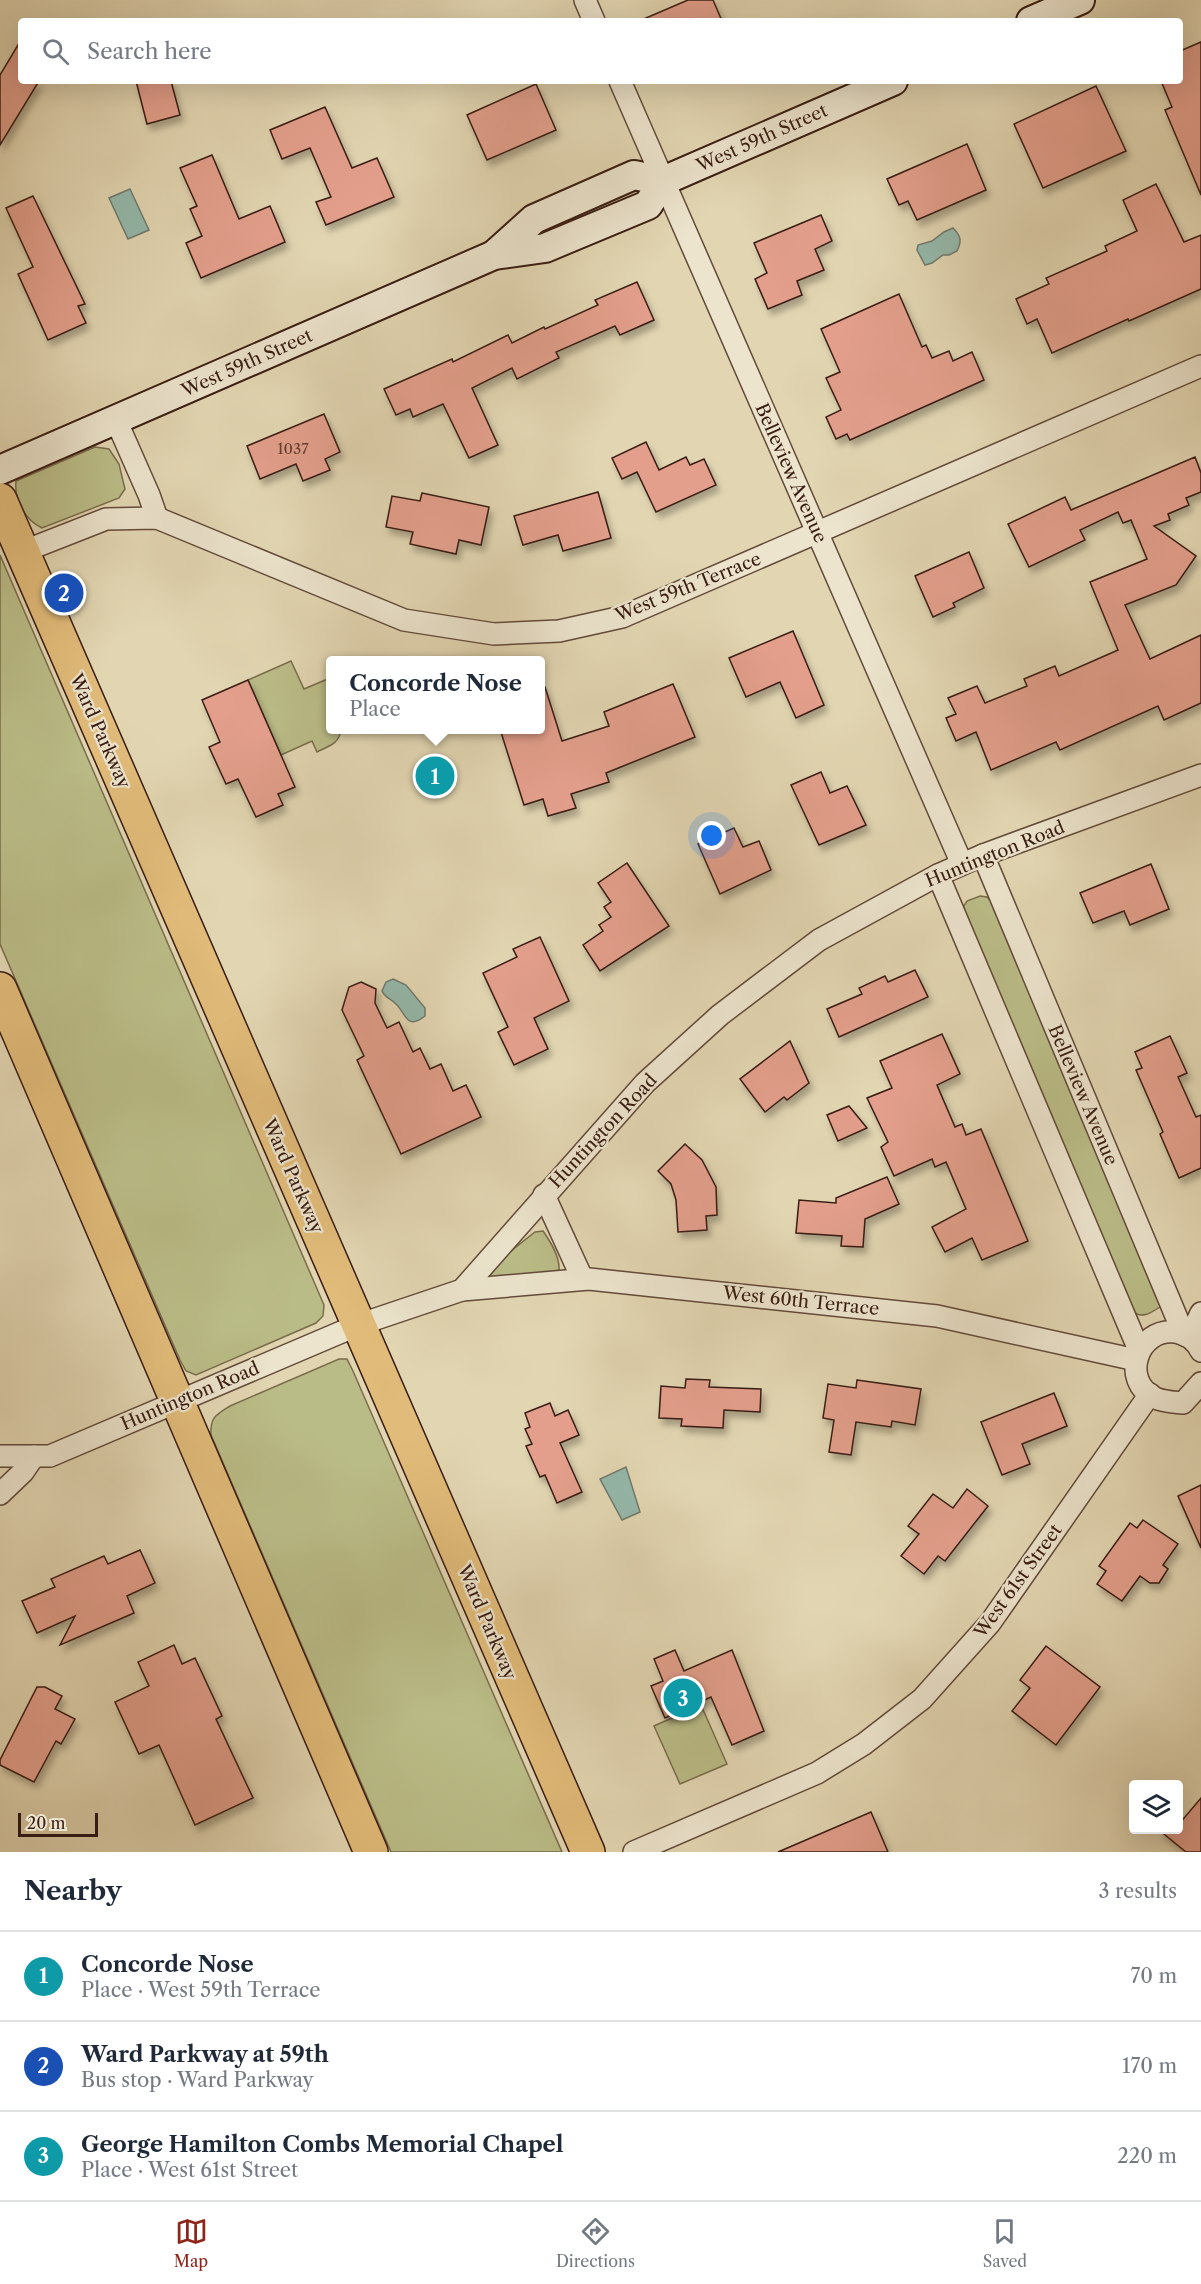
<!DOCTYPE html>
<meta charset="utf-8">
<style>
body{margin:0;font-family:"Libre Caslon Text",serif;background:#f2f2f3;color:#1f2937}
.controls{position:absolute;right:18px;bottom:18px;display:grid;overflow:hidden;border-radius:6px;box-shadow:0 6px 24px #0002}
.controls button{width:54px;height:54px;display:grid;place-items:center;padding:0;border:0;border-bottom:2px solid #e0e1e3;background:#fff;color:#1f2937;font:30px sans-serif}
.scale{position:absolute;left:18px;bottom:15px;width:80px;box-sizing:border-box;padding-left:6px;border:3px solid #391c12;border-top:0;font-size:16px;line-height:21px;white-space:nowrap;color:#391c12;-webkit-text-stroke:4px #ece4cd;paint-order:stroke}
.you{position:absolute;left:712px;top:836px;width:21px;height:21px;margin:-15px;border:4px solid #fff;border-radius:50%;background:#1a73e8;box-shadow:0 0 0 9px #1a73e833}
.badge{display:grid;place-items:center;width:39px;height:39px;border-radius:50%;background:#8f2418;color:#fff;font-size:20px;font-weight:700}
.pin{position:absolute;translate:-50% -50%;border:3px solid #fff;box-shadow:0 2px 6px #0006}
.popup{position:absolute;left:326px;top:656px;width:219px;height:78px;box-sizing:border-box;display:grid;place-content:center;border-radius:6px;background:#fff;filter:drop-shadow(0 2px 4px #0005);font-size:20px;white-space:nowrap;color:#747a83}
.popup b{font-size:22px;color:#1f2937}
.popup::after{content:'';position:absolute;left:50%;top:100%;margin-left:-12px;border:12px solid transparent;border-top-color:#fff}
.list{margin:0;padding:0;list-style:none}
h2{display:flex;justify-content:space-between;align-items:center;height:78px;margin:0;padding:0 24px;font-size:26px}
h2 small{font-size:20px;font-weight:400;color:#747a83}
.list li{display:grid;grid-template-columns:39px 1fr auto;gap:18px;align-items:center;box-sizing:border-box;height:90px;padding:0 24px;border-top:2px solid #e0e1e3}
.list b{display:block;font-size:22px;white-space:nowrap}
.list p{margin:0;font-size:20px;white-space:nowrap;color:#747a83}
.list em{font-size:20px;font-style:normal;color:#747a83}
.icon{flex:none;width:33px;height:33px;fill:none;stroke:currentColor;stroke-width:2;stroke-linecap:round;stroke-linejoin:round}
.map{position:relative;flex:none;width:1201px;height:1852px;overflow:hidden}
.search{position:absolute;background:#fff;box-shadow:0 6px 24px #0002;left:18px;right:18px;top:18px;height:66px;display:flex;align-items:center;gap:15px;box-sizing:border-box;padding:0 21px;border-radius:6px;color:#747a83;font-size:22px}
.sheet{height:348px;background:#fff}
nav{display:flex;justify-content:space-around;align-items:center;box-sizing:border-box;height:84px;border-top:2px solid #e0e1e3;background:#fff;font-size:16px;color:#747a83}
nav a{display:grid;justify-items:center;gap:3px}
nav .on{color:#8f2418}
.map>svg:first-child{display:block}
</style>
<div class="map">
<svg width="1201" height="1852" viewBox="0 0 1201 1852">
<defs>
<filter id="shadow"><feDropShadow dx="3.5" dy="6" stdDeviation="3" flood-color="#0004"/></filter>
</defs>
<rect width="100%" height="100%" fill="#e2d6b2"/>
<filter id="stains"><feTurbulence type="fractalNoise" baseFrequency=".00333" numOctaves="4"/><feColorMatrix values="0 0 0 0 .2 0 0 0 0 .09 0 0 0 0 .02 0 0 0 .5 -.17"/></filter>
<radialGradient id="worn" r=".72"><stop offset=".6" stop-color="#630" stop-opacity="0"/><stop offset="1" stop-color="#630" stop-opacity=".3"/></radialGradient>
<g fill="#babc87" stroke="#7a6c4c" stroke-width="1.5">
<path d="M95,447L109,449L119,464L125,489L119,498L42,528C25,520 14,500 16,481Z"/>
<path d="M0,555L324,1305L323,1316L316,1323L196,1375L186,1371L180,1360L0,944Z"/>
<path d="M291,661L304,689L330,678V730H341C339,744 329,746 317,752L312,741L281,755L248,680Z"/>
<path d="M980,896L987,897L994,904L1160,1301V1307C1151,1313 1140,1320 1132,1310L963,907L967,901Z"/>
<path d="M543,1231C550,1241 560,1256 559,1270L552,1273L495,1279L488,1276V1269L535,1232Z"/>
<path d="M339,1359H347L353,1371L562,1852H391L211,1435C210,1417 216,1415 230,1406Z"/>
<path d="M701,1705L727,1764L680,1784L654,1726Z"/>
</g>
<g fill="#95b9ac" stroke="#707a6e" stroke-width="1.5">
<path d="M130,189L149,230L128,239L109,198Z"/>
<path d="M953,228C961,236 962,241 957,251L949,255H943L932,263L925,265L917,250L918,245L932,241L944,232Z"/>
<path d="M393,979L406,985L425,1008V1016C406,1031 406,1013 396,1004C390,998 386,999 382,991L386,982Z"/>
<path d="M626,1467L640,1512L622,1520L600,1479Z"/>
</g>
<g fill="#e39f8c" stroke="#391c12" stroke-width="1.5" filter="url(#shadow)">
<path d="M688,0H713L722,21H639Z"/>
<path d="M21,40V81H39L0,145V75Z"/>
<path d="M1201,42V195L1165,110L1172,107L1161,81H1180V51Z"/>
<path d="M136,81H171L180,115L147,124Z"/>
<path d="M536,84L556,130L487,160L467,115Z"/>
<path d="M1096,86L1126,151L1043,188L1014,124Z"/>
<path d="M325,107L352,168L377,158L394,197L326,225L316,202L331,197L310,148L282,159L270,130Z"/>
<path d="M967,144L986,190L917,220L908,201L899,205L887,179Z"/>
<path d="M212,155L239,219L270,206L285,242L201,278L186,243L202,236L190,209L197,206L180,168Z"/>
<path d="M1156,184L1184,242L1201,235V289L1129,321L1128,319L1052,353L1037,319L1027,324L1016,299L1049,284L1046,278L1107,251L1105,246L1137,231L1123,200Z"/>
<path d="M33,196L85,304L78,306L86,323L48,340L18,274L33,267L6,208Z"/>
<path d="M821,215L832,241L815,249L824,270L797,281L802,295L768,309L755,279L767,273L754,243Z"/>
<path d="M637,282L654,320L620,335L615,326L556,352L559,358L517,379L512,368L472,388L498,445L469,458L443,404L413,417L410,409L396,415L384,389L452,359L453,362L508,335L512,343L544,327L545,329L598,305L595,300Z"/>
<path d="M899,294L922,347L926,345L932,358L949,351L953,361L972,352L984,380L850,440L847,434L836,439L826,417L841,410L826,378L840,372L821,329Z"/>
<path d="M324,414L340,452L325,459L330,470L303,481L296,464L260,479L247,446Z"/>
<path d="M646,442L659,470L686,457L690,465L704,459L716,485L656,512L637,472L622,479L612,458Z"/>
<path d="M1195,457L1201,473V492L1186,498L1189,505L1168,514L1170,520L1154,526L1196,556L1176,585L1125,605L1150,659L1201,635V703L1164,720L1158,706L1060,750L1056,742L991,770L976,732L956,741L946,718L956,714L948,698L977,686L985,703L1027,686L1024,679L1055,666L1059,676L1118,650L1090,582L1147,559L1131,520L1123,523L1118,512L1080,530L1085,540L1029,567L1008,524L1065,497L1071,510Z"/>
<path d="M598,492L611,538L563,551L558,535L523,545L514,516Z"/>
<path d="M422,493L489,507L481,545L459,540L456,554L410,544L413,532L386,527L392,496L420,501Z"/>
<path d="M969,552L984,588L953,603L955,607L933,617L915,576Z"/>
<path d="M793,631L824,705L796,718L780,682L746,697L729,658Z"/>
<path d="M248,680L295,787L278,794L283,805L256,817L238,779L226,784L209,747L220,742L202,700Z"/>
<path d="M673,684L695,737L606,773L609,782L571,794L576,808L548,816L543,799L524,805L500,729H540V687H545L562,741L609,726L604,712Z"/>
<path d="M821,772L830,793L847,786L866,825L819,845L791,785Z"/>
<path d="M734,828L743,847L759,841L771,870L720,894L698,844Z"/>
<path d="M627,863L669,926L600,971L583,945L603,931L599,925L611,917L604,907L611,902L598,883Z"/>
<path d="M1151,864L1169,909L1130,925L1124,911L1093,923L1080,893Z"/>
<path d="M540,937L569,1001L534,1018L548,1049L514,1065L498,1032L508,1027L483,973L517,957L513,949Z"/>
<path d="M915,970L928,997L839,1037L827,1009L862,994L859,988L885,976L888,982Z"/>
<path d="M361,982L376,989L375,1003L387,1028L399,1022L413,1052L420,1048L430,1069L441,1064L453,1091L466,1085L481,1117L401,1154L357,1060L364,1056L342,1010L349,987Z"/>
<path d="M942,1034L960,1074L937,1085L955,1127L962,1124L966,1135L981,1129L1028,1241L982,1260L972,1238L945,1252L932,1227L966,1209L946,1162L935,1167L932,1159L894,1176L881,1147L888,1142L867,1098L892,1088L880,1061Z"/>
<path d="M1170,1036L1187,1073L1178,1077L1196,1117L1201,1115V1168L1179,1178L1160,1134L1163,1132L1136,1070L1142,1068L1135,1052Z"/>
<path d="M790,1041L809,1083L787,1100L784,1097L765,1112L740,1079Z"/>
<path d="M849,1106L867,1128L838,1141L827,1115Z"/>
<path d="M685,1144L702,1160L716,1187L717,1215L706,1216L707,1230L678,1232L676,1200L671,1184L658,1171Z"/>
<path d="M887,1177L899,1204L865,1219L863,1247L841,1246L842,1236L796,1233L799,1200L836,1203V1198Z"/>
<path d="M686,1379L710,1380L709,1387L761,1389L760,1412L724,1410L723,1428L681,1426L682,1419L659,1418L661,1386L685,1388Z"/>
<path d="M857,1380L921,1389L915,1425L892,1421L891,1427L856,1422L851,1455L829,1452L834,1420L823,1418L828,1384L856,1388Z"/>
<path d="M1054,1393L1067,1426L1022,1444L1030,1464L1002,1475L981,1422Z"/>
<path d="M550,1403L555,1416L568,1410L579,1435L560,1443L582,1492L557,1503L545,1475L540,1477L526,1446L532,1444L525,1429L530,1427L525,1413Z"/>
<path d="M1201,1485V1548L1178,1496Z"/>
<path d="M967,1489L988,1506L945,1561L938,1556L924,1574L901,1556L919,1534L908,1526L933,1494L953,1508Z"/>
<path d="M1143,1520L1178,1544L1163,1565L1168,1569L1159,1583H1150L1140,1576L1122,1601L1097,1584L1106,1571L1099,1566L1130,1523L1137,1528Z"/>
<path d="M140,1550L155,1583L127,1596L134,1613L60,1645L75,1616L37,1633L22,1601L55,1587L51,1579L104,1556L108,1564Z"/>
<path d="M174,1645L182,1664L195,1658L222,1716L216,1719L253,1798L195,1825L159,1745L139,1754L115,1702L149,1686L138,1662Z"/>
<path d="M1046,1646L1100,1687L1056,1745L1012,1711L1030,1688L1020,1680Z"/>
<path d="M675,1650L684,1671L732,1650L764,1731L732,1745L711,1697L665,1718L651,1686L663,1681L654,1659Z"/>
<path d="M37,1687H45L62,1696L55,1709L75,1719L61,1744L56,1741L34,1782L0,1765V1760Z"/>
<path d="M1201,1798V1852H1186L1159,1830H1179V1824Z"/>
<path d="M871,1812L888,1852H778Z"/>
</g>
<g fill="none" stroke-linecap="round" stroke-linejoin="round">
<defs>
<g id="street">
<path d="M585,0L594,21"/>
<path d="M620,81L962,864"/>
<path d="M116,420L149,495L157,518"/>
<path d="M22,552L106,519L157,518L404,620L494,634L559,631L622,617L1201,366"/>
<path d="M983,855L1184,1335"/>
<path d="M938,875L1139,1350"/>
<path d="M544,1195L582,1278"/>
<path d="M462,1290L589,1279L937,1316L1136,1360"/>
<path d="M1190,1337L1201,1313"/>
<path d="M1201,1351C1196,1341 1187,1334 1175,1332C1137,1328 1120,1381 1155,1398C1164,1402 1174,1402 1183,1403L1201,1383"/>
<path d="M0,1456H50L358,1325L462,1290L645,1083L720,1015L819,940L938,875L983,855L1201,775"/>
<path d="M0,1494L23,1472L34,1456"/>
<path d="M634,1852L817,1773L864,1744L922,1699L990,1623L1150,1394"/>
</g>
<g id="secondary">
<path d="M1031,21L1080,0"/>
<path d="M494,255L534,219L634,175L663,181"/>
<path d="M0,470L494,255L545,248L648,205L663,181L893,81"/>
</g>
<g id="primary">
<path d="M0,500L588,1852"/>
<path d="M0,989L371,1852"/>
</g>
</defs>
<use href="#street" stroke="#634a3a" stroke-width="24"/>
<use href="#secondary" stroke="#391c12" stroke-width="32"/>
<use href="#primary" stroke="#391c12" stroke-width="36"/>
<use href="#street" stroke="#ece4cd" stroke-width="21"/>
<use href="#secondary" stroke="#ece4cd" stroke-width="28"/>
<use href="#primary" stroke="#e1bb79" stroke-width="33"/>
</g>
<g text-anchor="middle" stroke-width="4.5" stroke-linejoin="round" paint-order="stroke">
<g font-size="15" fill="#643d30">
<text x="293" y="454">1037</text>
</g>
<g font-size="18" fill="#391c12" stroke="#ece4cd">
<text transform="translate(762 138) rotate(-24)" y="6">West 59th Street</text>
<text transform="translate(247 363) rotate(-24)" y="6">West 59th Street</text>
<text transform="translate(791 473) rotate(66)" y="6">Belleview Avenue</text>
<text transform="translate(688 587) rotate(-22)" y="6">West 59th Terrace</text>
<text transform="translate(100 731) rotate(66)" y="6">Ward Parkway</text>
<text transform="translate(995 854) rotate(-22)" y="6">Huntington Road</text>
<text transform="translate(1083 1095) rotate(67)" y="6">Belleview Avenue</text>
<text transform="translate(603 1131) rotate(-47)" y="6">Huntington Road</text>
<text transform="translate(293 1176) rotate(66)" y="6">Ward Parkway</text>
<text transform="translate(801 1301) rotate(6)" y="6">West 60th Terrace</text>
<text transform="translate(190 1396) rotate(-23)" y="6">Huntington Road</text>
<text transform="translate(1018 1581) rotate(-54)" y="6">West 61st Street</text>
<text transform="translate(487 1622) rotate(67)" y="6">Ward Parkway</text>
</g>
</g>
<rect width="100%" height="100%" filter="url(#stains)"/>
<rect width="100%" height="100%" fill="url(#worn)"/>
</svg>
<div class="controls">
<button><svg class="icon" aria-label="layers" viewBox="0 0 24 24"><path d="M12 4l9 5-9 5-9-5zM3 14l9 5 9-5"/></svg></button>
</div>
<div class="scale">20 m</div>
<div class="you"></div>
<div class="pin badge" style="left:435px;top:776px;background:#0f9aa8">1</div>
<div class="popup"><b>Concorde Nose</b>Place</div>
<div class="pin badge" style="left:64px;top:593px;background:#1a4fb4">2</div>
<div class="pin badge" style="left:683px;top:1698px;background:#0f9aa8">3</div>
<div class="search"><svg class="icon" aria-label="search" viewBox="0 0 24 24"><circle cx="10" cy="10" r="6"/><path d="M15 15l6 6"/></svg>Search here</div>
</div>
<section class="sheet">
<h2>Nearby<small>3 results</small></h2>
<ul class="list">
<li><span class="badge" style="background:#0f9aa8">1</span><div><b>Concorde Nose</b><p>Place · West 59th Terrace</p></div><em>70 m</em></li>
<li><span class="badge" style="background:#1a4fb4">2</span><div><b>Ward Parkway at 59th</b><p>Bus stop · Ward Parkway</p></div><em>170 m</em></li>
<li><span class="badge" style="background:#0f9aa8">3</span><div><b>George Hamilton Combs Memorial Chapel</b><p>Place · West 61st Street</p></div><em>220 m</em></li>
</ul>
</section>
<nav>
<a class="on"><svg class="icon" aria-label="map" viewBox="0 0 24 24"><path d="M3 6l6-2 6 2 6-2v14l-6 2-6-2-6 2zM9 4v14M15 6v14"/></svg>Map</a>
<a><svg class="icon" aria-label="directions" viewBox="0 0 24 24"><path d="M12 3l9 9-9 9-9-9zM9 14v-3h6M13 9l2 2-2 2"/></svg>Directions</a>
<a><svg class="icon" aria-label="saved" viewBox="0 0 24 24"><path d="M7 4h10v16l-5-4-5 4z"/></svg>Saved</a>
</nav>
